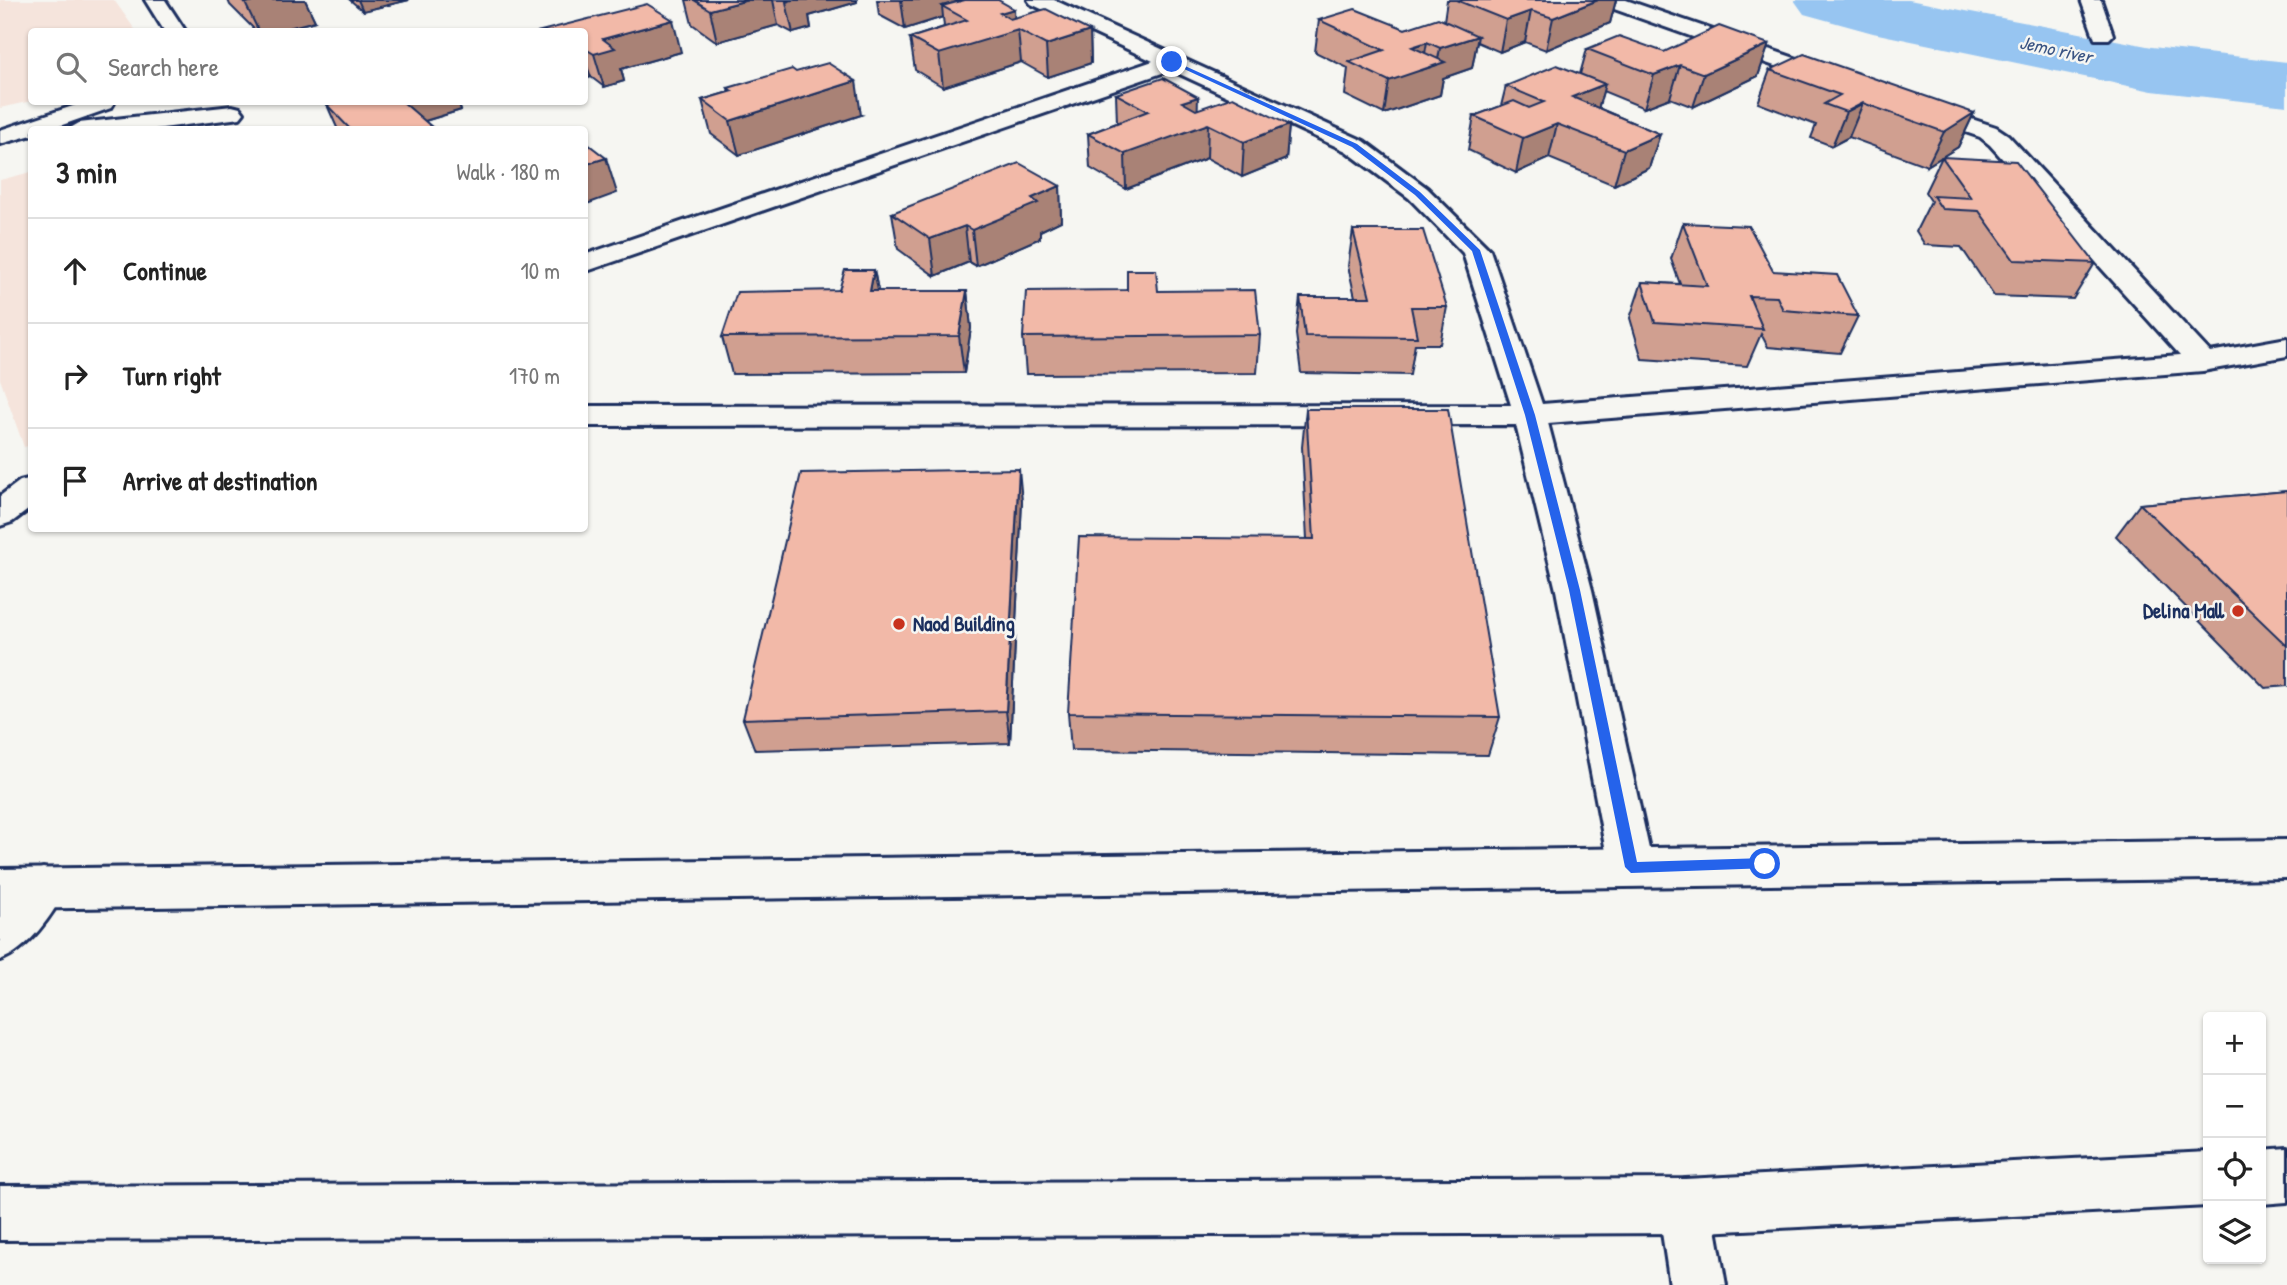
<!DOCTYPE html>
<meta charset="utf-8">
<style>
body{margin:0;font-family:"Patrick Hand",sans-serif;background:#f2f2f2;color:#222}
.controls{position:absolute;right:21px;bottom:21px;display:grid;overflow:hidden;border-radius:7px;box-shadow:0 2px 5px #0004}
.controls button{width:63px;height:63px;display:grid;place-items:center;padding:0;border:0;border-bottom:2px solid #e0e0e0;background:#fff;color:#222;font:35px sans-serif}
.stop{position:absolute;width:21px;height:21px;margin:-16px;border:5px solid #2563eb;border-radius:50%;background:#fff}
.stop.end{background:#2563eb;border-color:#fff;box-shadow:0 2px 7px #0008}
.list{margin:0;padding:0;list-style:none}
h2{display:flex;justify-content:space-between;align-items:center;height:91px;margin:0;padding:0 28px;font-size:30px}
h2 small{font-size:23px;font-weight:400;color:#767676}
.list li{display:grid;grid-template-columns:46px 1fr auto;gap:21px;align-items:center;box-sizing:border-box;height:105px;padding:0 28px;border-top:2px solid #e0e0e0}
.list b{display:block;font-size:26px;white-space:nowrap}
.list em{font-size:23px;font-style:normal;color:#767676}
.icon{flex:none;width:38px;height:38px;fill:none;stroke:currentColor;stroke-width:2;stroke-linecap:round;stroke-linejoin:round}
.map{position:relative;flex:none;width:2287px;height:1285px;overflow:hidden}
.search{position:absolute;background:#fff;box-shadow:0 2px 5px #0004;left:28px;top:28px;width:560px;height:77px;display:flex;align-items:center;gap:18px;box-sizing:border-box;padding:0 24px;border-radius:7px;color:#767676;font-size:26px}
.panel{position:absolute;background:#fff;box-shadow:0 2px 5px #0004;left:28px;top:126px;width:560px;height:406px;border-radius:7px}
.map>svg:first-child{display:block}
</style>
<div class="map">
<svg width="2287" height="1285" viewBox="0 0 2287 1285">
<rect width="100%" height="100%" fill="#f6f6f2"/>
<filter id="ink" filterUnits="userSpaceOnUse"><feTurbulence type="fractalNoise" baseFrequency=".0143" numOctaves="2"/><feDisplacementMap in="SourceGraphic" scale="14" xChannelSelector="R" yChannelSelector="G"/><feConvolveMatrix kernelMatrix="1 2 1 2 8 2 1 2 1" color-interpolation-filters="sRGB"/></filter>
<g filter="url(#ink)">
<g fill="#f5e4dc">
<path d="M0,0H114L136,31L32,32L31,101L0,108Z"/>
<path d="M31,172L32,445L24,447L0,379V180Z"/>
</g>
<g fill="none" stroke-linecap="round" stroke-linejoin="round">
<path fill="#97c5f1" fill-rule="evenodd" d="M1794,0H1909L2152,47L2287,62V106L2152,91L1873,33L1804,14Z"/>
<defs>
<g id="minor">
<path d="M145,0H165L186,32H165Z"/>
<path d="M1028,0H1054L1364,141L1427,188L1490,250L1542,404L2180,355L1990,145L1980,137L1912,114L1908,109L1912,104L1920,102L1996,127L2008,135L2210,352L2287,338V356L2203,371L1548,423L1592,590L1653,867L1647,881L1631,886L1615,881L1609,867L1556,590L1516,425L584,426V406L1511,405L1463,253L1409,198L1346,151L1171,70L584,272V255L1153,61L1031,4Z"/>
<path d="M1597,0H1626L1844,75L1847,80L1836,87L1828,85L1600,4Z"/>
<path d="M2081,0H2101L2113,35L2109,39H2095Z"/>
<path d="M85,102L114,103L111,108L48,130H32V135L0,144V130Z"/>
<path d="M232,106L240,108L244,113L240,118L147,130H67L79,123Z"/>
<path d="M32,478V507L12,522L0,526V496L20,481Z"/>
<path d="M43,868L59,874L66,888C53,915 28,950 0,960V905L27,874Z"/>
<path d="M1685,1179L1704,1187L1712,1206L1726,1285H1670L1658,1206L1666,1187Z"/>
</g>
<g id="major">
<path d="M2287,840V878L0,909V869Z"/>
<path d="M2287,1148V1202L2261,1204V1150Z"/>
<path d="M2208,1152V1206L1685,1233L0,1240V1186L1685,1179Z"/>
</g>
</defs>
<use href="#minor" stroke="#1b2f5e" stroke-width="6"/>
<use href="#major" stroke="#1b2f5e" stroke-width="6"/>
<use href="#minor" fill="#f6f6f2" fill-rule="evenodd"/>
<use href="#major" fill="#f6f6f2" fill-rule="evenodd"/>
</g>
<g fill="#d09f90" stroke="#1b2f5e" stroke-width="2">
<path d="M228,0H305L315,21L273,32H257L230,5Z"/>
<path d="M350,0H409L363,11Z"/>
<path d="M686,0H857V2L809,16L811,28L793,33L778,25L717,42L692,24Z"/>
<path d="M877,0H998L1014,18L1090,31L1091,63L1048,77L1021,62L943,87L915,70L910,38L944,27L943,17L905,29L879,15Z"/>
<path d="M1447,0H1616L1610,23L1546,50L1525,42L1500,52L1477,42L1472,68L1443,78L1440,95L1384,114L1345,95L1348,68L1315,52L1319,20L1405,29L1444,21Z"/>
<path d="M584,32L681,52L621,69L624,81L604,87L591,77L584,79Z"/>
<path d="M1769,44L1758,76L1693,107L1670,98L1644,108L1603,91L1598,108L1660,134L1649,168L1614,185L1549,158L1516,173L1468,150L1474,116L1501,106L1506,86L1580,74L1587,49L1664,52Z"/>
<path d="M1770,70L1974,113L1958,147L1927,166L1849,137L1832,146L1811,138L1816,125L1758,103Z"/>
<path d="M728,88L861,115L739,155L711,134L702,100L729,92Z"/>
<path d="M1116,94L1197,109L1289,125L1286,159L1242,177L1207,158L1126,189L1090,168L1088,134L1117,123Z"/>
<path d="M327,105L461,110L425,121L433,130H338Z"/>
<path d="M1942,157L2095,263L2073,299L1994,296L1961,247L1925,245L1916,231L1931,201L1925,192Z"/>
<path d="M1060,186L1061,221L1040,231V238L976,266L969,262L935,276L898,249L892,213Z"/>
<path d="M1683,223L1858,316L1840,353L1768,347L1761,334L1747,366L1642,359L1630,318L1642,282L1680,284L1671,259Z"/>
<path d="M1353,230L1447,307L1440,344H1415L1410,375L1301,373L1296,334L1300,297H1355L1348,266Z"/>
<path d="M874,270L878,291H967L971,328L964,373L732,374L722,337L839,290Z"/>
<path d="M1127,290L1158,291L1260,335L1257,373L1026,374L1023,337Z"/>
<path d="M1306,409L1500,717L1488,755L1071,750L1068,713L1307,539L1302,447Z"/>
<path d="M2287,491V686L2265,688L2116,536L2140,504Z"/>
<path d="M1022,501L1010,743L755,750L743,719Z"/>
</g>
<g fill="#a98276" stroke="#1b2f5e" stroke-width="2">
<path d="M259,0H305L315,21L273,32H259L245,3Z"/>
<path d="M358,0H409L363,11Z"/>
<path d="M748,0H773L778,25L717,42L710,10Z"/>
<path d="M792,0H857V2L809,16L811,28L793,33L786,2Z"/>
<path d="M901,0H964L942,6L943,17L905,29Z"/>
<path d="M1598,0H1616L1610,23L1546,50L1553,18Z"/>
<path d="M1014,9L1015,31L1018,30L1021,62L943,87L939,54L1000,13Z"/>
<path d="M1531,11L1525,42L1500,52L1506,20Z"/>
<path d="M673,20L681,52L621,69L624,81L604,87L594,54L603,39Z"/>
<path d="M1090,31L1091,63L1048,77L1046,45Z"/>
<path d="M1478,36L1472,68L1443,78L1440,95L1384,114L1389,81L1412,47L1427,42L1422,70L1437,65L1440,48Z"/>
<path d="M1769,44L1758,76L1693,107L1704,74Z"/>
<path d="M584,58L591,77L584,79Z"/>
<path d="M1680,65L1670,98L1644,108L1654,75Z"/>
<path d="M856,81L861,115L739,155L730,121Z"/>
<path d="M1605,84L1596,117L1572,97Z"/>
<path d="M1198,97L1197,128L1208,124L1207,158L1126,189L1125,154L1182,102Z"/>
<path d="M397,102H458L461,110L408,126Z"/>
<path d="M1863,103L1849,137L1832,146L1846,112Z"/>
<path d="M1974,113L1958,147L1927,166L1944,132Z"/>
<path d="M1557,124L1549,158L1516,173L1523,138Z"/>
<path d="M1289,125L1286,159L1242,177L1244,142Z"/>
<path d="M1660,134L1649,168L1614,185L1624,150Z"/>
<path d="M606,158L617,193L584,205V165Z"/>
<path d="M1060,186L1061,221L1040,231V238L976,266L972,230L1032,198Z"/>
<path d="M965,226L969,262L935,276L930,239Z"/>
<path d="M874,270L881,306L870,291Z"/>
<path d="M967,291L971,328L964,373L959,336Z"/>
<path d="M1019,469L1022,501L1010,743L1006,711Z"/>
</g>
<g fill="#f2b9a8" stroke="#1b2f5e" stroke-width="2">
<path d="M241,0H259L245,3Z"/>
<path d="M694,0H748L710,10Z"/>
<path d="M965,0H998L1014,9L1000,13L1010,19L1046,9L1090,31L1046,45L1018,30L939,54L910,38L967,20L942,6Z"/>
<path d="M1456,0H1598L1553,18L1531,11L1506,20Z"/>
<path d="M647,4L673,20L603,39L615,48L594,54L584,48V32H537Z"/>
<path d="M1355,9L1405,29L1438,18L1478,36L1440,48L1427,42L1412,47L1445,62L1389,81L1349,62L1384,50L1319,20Z"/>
<path d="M1719,26L1769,44L1704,74L1680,65L1654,75L1587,49L1619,36L1664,52Z"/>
<path d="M1804,54L1974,113L1944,132L1863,103L1846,112L1824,104L1840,95L1770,70Z"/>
<path d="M828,63L856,81L730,121L702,100L732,91L728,88L792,69L796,72Z"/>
<path d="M1557,65L1605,84L1572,97L1660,134L1624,150L1557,124L1523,138L1474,116L1514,101L1529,108L1544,102L1506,86Z"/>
<path d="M1163,78L1198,97L1182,102L1196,110L1233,97L1289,125L1244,142L1208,124L1125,154L1088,134L1148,111L1116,94Z"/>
<path d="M338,102H403L433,128L428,130H351L327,105Z"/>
<path d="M584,141L606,158L584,165Z"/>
<path d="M1942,157L2016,161L2095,263L2014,260L1979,211L1942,209L1933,196L1971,198Z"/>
<path d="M1019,163L1060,186L1032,198L1038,203L972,230L965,226L930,239L892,213Z"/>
<path d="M1683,223L1749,226L1773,271L1837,275L1858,316L1783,310L1777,297L1749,296L1763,329L1655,322L1642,282L1707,286Z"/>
<path d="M1353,230H1423L1447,307H1411L1417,337L1305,336L1300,297H1370Z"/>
<path d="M845,270H874L870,291H967L959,336L722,337L737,292L839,290Z"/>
<path d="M1127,270H1156L1158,291L1255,290L1260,335L1023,337L1026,291L1127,290Z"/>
<path d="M1306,409H1448L1500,717L1068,713L1079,537L1314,539Z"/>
<path d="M1019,469L1006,711L743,719L801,473Z"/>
<path d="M2287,491V646L2140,504Z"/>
</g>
</g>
<path fill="#2563eb" d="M1174,61L1357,144L1420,192L1480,250L1535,415L1580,590L1637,862L1765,858L1771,864L1769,868L1631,873L1625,867L1569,590L1525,415L1472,251L1415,195L1352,147L1169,62Z"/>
<g fill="#c8321e" stroke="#f6f6f2" stroke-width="2.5">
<circle cx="2238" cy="611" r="7"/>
<circle cx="899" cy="624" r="7"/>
</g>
<g text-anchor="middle" stroke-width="5" stroke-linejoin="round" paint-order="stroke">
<g font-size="19" font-style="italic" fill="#3a5483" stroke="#f6f6f2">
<text transform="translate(2056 49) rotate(12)" y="7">Jemo river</text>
</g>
<g font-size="21" font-weight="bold" fill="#1b2f5e" stroke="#f6f6f2" text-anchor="end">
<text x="2224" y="618">Delina Mall</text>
<text x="913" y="631" text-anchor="start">Naod Building</text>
</g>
</g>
</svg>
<div class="controls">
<button>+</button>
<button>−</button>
<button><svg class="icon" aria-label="locate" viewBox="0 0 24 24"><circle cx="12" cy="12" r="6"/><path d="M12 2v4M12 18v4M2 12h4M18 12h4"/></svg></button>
<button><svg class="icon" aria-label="layers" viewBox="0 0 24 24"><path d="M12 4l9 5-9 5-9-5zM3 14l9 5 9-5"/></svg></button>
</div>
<div class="stop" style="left:1765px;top:864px"></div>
<div class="stop end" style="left:1172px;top:62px"></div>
<div class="search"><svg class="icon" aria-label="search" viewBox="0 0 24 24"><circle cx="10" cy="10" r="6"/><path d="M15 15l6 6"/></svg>Search here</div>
<section class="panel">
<h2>3 min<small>Walk · 180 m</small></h2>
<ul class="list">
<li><svg class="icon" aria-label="ahead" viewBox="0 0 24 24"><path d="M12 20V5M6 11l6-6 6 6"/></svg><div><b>Continue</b></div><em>10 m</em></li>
<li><svg class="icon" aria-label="right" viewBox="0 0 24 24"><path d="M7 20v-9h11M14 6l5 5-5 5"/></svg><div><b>Turn right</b></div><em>170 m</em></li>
<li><svg class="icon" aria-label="arrive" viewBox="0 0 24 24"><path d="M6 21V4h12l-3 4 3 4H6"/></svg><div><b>Arrive at destination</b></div></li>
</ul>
</section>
</div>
